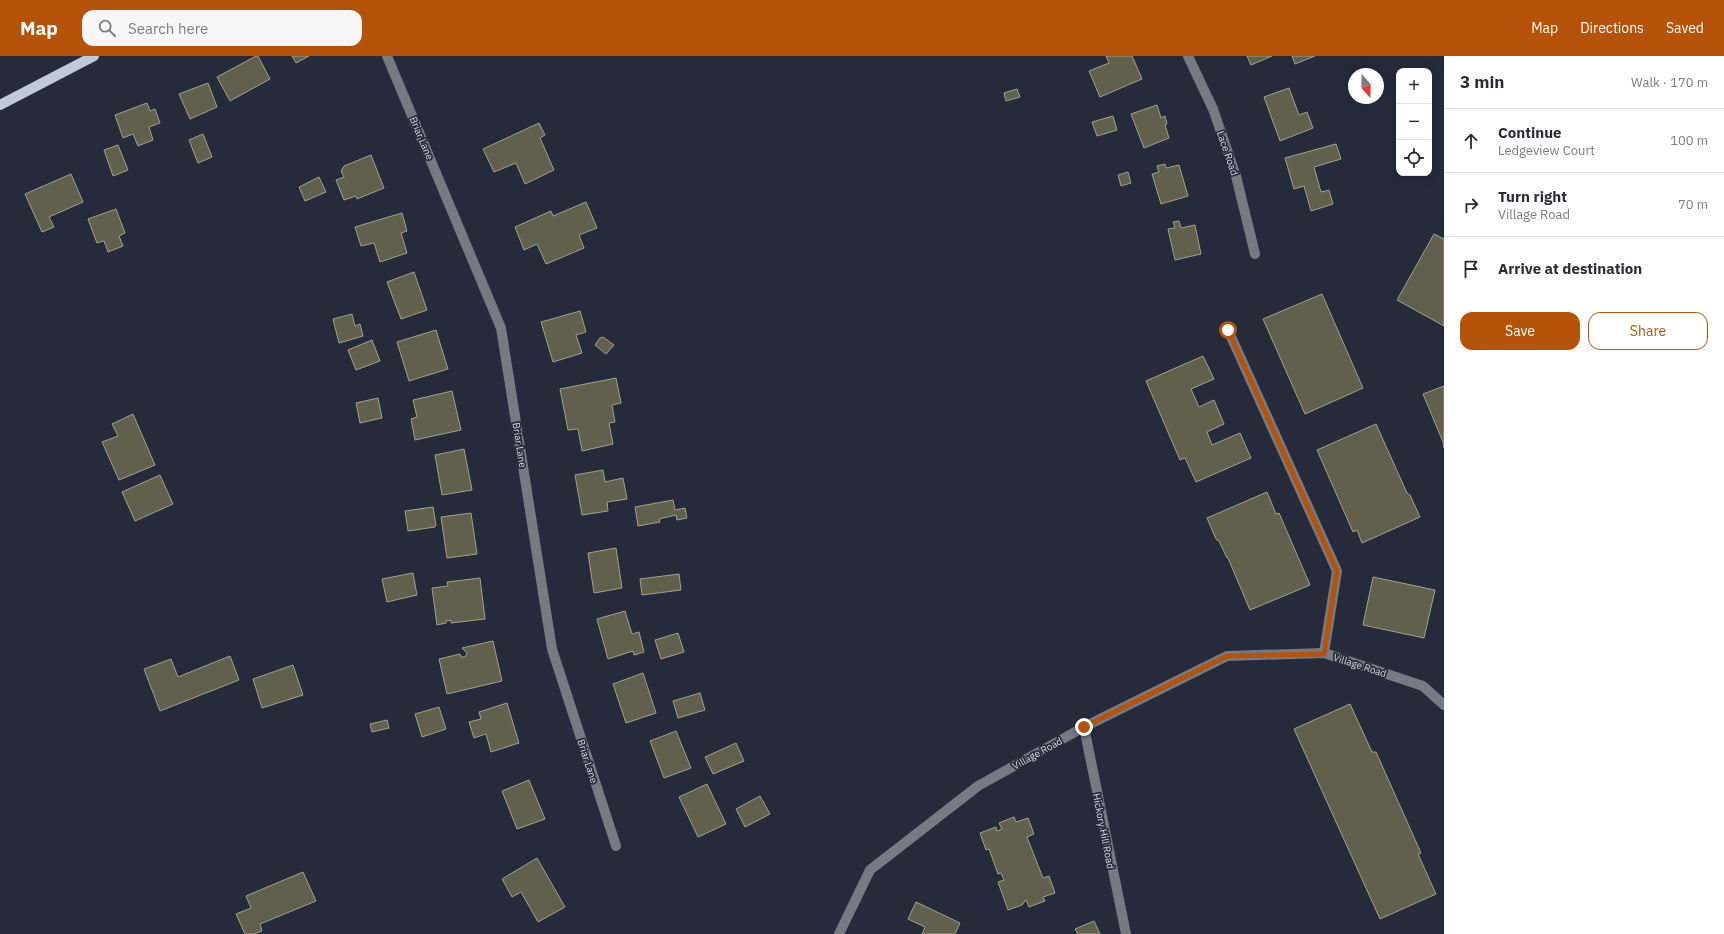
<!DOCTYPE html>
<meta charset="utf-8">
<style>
body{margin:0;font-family:"IBM Plex Sans",sans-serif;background:#f7f7f7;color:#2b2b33}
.controls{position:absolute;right:12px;top:12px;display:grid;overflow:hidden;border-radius:8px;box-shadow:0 2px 10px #0003}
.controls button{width:36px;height:36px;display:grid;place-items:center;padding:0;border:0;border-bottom:1px solid #e1e1e2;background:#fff;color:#2b2b33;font:20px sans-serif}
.compass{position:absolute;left:1348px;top:12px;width:36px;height:36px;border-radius:50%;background:#fff;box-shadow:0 2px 10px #0003;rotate:160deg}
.stop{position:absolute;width:12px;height:12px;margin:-9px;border:3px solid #b45309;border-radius:50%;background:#fff}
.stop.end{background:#b45309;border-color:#fff;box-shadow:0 1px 4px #0008}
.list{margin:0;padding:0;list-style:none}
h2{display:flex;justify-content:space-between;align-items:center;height:52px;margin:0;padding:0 16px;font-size:17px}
h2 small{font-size:13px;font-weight:400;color:#7c7c81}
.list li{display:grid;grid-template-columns:26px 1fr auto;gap:12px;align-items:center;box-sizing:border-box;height:64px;padding:0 16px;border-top:1px solid #e1e1e2}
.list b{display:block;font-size:15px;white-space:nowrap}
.list p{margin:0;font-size:13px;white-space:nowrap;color:#7c7c81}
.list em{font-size:13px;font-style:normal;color:#7c7c81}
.actions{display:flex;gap:8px;padding:12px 16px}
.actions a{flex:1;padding:9px 0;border:1px solid #b45309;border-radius:12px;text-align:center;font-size:14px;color:#b45309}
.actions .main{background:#b45309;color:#fff}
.icon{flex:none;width:22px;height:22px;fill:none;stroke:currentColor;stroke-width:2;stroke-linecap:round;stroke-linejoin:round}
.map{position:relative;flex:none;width:1444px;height:878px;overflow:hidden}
header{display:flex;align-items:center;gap:24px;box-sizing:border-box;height:56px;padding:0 20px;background:#b45309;color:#fff}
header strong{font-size:19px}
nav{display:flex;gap:22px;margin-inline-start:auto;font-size:14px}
.search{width:280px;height:36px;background:#f7f7f7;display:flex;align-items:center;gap:10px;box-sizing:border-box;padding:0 14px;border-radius:12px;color:#7c7c81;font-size:15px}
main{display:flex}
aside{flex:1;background:#fff}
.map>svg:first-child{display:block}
</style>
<header>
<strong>Map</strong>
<div class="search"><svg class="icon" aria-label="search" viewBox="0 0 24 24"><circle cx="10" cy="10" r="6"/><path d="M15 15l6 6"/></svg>Search here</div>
<nav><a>Map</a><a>Directions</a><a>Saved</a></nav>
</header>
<main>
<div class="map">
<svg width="1444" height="878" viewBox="0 0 1444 878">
<rect width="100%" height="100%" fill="#252b3b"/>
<g fill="#60604c" stroke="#a2a28c">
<path d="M256,0H258L270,23L230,45L217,21Z"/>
<path d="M292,0H309L296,7Z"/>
<path d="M1106,0H1132L1142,23L1100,41L1089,15L1109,7Z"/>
<path d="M1247,0H1272L1251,9Z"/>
<path d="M1292,0H1315L1295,8Z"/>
<path d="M208,27L217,51L190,63L179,38Z"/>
<path d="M1289,32L1299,59L1307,56L1313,72L1280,85L1264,41Z"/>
<path d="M1017,33L1020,41L1006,45L1004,37Z"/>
<path d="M147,47L150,55L155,53L160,67L149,71L153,84L138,90L133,78L123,82L115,59Z"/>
<path d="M1157,49L1161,62L1165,60L1167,68L1165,69L1169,82L1144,92L1131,58Z"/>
<path d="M1113,60L1117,74L1097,80L1092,66Z"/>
<path d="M539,67L545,79L540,82L554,114L525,128L516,107L494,116L483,93Z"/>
<path d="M203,78L212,101L198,107L189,84Z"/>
<path d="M1336,88L1341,103L1314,111L1321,136L1329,134L1333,148L1311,155L1304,130L1294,133L1285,102Z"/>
<path d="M118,89L128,114L113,120L104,94Z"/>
<path d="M371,99L384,132L357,143L356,140L344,144L336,124L344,121L341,115L344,110Z"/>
<path d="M1165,108L1166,112L1179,109L1188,140L1161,148L1152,118L1159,116L1157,110Z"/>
<path d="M1128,116L1131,127L1121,130L1118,119Z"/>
<path d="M71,118L83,146L49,161L54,171L42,176L25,138Z"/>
<path d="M319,121L326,136L305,145L299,131Z"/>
<path d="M586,146L597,172L579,179L584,192L546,208L537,188L524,194L515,171L551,155L553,160Z"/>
<path d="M116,153L125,177L119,180L123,190L108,196L104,185L97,187L88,163Z"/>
<path d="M402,157L407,175L401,177L407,197L380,206L374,187L361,190L355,171Z"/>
<path d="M1179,165L1181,172L1195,169L1201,198L1175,204L1168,173L1175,172L1173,166Z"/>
<path d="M1434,178L1444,183V270L1397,244Z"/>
<path d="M414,216L427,254L401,263L387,226Z"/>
<path d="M1322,238L1363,332L1305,358L1263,263Z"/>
<path d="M580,255L586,276L576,279L582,297L553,306L541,266Z"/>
<path d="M352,258L355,270L360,268L363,280L339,287L333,263Z"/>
<path d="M436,274L448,313L409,325L397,286Z"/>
<path d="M603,281L614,289L606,298L595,289L600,282Z"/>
<path d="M372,284L380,305L356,314L348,294Z"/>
<path d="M1203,300L1214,323L1191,333L1199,351L1214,344L1224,368L1207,376L1212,389L1240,377L1251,402L1196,426L1185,402L1180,404L1146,325Z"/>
<path d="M616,322L621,347L612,349L615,366L609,367L613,388L582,395L578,373L568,374L560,333Z"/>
<path d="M1444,330V392L1443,386L1423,338Z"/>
<path d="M452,335L461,374L415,384L411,363L417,361L413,344Z"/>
<path d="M378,342L382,362L360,367L356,347Z"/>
<path d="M133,358L155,409L119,424L102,386L118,380L112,368Z"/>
<path d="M1376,368L1407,437L1410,439L1420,461L1362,487L1357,474L1353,476L1317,394Z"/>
<path d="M464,393L472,434L442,439L435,399Z"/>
<path d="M603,414L605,426L623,422L627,443L607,446L608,455L582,459L575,419Z"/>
<path d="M160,419L173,448L135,465L122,436Z"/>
<path d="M1267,436L1276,458L1279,457L1310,529L1250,554L1228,502H1227L1219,485L1216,483L1207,462Z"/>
<path d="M673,444L675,454L685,452L687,462L677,464L676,459L659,463L660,466L638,470L635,451Z"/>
<path d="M433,451L436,469L435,471L408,475L405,455Z"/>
<path d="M471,457L477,498L447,502L441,461Z"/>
<path d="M616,492L622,532L594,537L588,497Z"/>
<path d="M413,517L417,539L387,546L382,523Z"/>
<path d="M679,518L681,534L642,539L640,523Z"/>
<path d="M1373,521L1435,534L1424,582L1363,569Z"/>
<path d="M480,522L485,563L451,567V564L446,565V567L437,569L432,532L448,530L447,526Z"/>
<path d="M625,555L632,578L639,576L644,596L634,599L633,595L608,603L597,563Z"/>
<path d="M678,577L684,596L661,603L655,584Z"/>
<path d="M493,585L502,625L447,638L439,603L460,598L461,601H465L467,597L462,592Z"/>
<path d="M230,600L239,624L160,655L144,613L171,603L178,621Z"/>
<path d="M293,609L303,639L262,652L253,623Z"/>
<path d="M643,617L656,657L626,667L613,628Z"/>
<path d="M700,637L705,654L678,662L673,645Z"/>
<path d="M507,647L519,687L491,696L486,678L474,682L469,666L481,663L479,656Z"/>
<path d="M1350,648L1372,696H1376L1421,797L1418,798L1436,838L1380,863L1294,673Z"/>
<path d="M439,651L446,673L422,681L415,658Z"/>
<path d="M387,664L389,672L372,676L370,668Z"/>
<path d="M676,675L691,712L664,722L650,685Z"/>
<path d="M736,687L744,705L713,718L705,701Z"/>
<path d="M529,724L545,763L517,773L502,735Z"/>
<path d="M707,728L726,768L698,781L679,741Z"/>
<path d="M760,740L770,758L745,771L736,753Z"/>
<path d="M1014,761L1016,766L1028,762L1034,778L1027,781L1043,822L1049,820L1055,837L1043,841L1045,845L1029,851L1026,844L1022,849L1008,854L998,826L1004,824L1001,817L998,818L989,793L986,794L980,777L996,771L997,775L1002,773L999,767Z"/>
<path d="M537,802L565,851L538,866L521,836L512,841L502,823Z"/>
<path d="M303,816L316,845L260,868L262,875L254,878H245L236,858L251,852L246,840Z"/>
<path d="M916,846L960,867L955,878H922L925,871L908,863Z"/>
<path d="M1094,865L1100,878H1078L1075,873Z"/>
</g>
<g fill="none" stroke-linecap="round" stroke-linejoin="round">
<g stroke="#767a83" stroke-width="10">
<path d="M387,0L501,272L552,593L616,790"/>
<path d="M1188,0L1213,53L1236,120L1255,198"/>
<path d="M1228,274L1337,515L1324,597"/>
<path d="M1084,671L1126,878"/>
<path d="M839,878L870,814L978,730L1084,671L1227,600L1324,597L1423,630L1444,649"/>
</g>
<path stroke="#c1c9db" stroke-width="10" d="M0,49L94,0"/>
</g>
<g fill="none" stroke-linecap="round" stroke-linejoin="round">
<path stroke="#b45309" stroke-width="5" d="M1084,671L1227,600L1324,598L1337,515L1228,274"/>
</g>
<g text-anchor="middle" stroke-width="3.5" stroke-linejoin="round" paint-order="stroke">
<g font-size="10" fill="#d9dde8" stroke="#252b3b">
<text transform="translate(422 82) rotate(67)" y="4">Briar Lane</text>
<text transform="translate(1228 97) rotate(71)" y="4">Lace Road</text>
<text transform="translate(520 389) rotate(81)" y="4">Briar Lane</text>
<text transform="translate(1360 609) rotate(18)" y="4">Village Road</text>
<text transform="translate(1037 697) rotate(-29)" y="4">Village Road</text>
<text transform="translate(588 705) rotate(72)" y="4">Briar Lane</text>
<text transform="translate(1104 775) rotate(79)" y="4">Hickory Hill Road</text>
</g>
</g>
</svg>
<div class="controls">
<button>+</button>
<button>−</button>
<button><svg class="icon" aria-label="locate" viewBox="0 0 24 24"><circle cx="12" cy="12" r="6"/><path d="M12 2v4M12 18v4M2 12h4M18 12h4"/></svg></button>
</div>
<svg class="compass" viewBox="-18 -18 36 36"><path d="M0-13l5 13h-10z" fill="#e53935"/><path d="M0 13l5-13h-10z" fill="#7c7c81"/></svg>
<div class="stop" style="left:1228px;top:274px"></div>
<div class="stop end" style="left:1084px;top:671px"></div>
</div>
<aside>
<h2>3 min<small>Walk · 170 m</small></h2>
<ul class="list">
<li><svg class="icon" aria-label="ahead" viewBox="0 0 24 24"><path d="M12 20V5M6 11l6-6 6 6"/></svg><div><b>Continue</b><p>Ledgeview Court</p></div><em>100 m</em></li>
<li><svg class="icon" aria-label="right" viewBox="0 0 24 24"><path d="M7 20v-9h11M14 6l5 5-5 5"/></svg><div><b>Turn right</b><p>Village Road</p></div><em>70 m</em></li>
<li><svg class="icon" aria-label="arrive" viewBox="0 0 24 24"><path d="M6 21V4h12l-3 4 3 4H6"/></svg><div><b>Arrive at destination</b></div></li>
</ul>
<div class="actions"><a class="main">Save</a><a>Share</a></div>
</aside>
</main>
